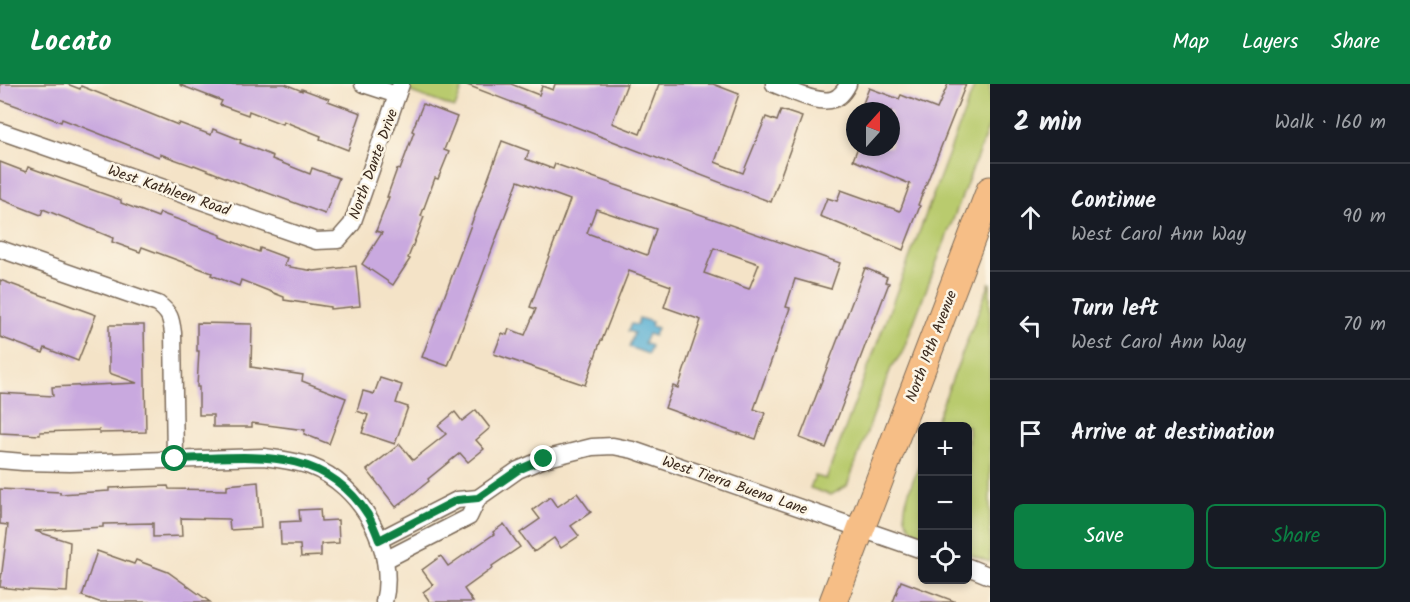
<!DOCTYPE html>
<meta charset="utf-8">
<style>
body{margin:0;font-family:Kalam,sans-serif;background:#20242c;color:#f1f3f6}
.controls{position:absolute;right:18px;bottom:18px;display:grid;overflow:hidden;border-radius:9px;box-shadow:0 3px 9px #0003}
.controls button{width:54px;height:54px;display:grid;place-items:center;padding:0;border:0;border-bottom:2px solid #363941;background:#171b24;color:#f1f3f6;font:30px sans-serif}
.compass{position:absolute;left:846px;top:18px;width:54px;height:54px;border-radius:50%;background:#171b24;box-shadow:0 3px 9px #0003;rotate:21deg}
.stop{position:absolute;width:18px;height:18px;margin:-14px;border:4px solid #0b8043;border-radius:50%;background:#fff}
.stop.end{background:#0b8043;border-color:#fff;box-shadow:0 2px 6px #0008}
.list{margin:0;padding:0;list-style:none}
h2{display:flex;justify-content:space-between;align-items:center;height:78px;margin:0;padding:0 24px;font-size:26px}
h2 small{font-size:20px;font-weight:400;color:#9ea1a6}
.list li{display:grid;grid-template-columns:39px 1fr auto;gap:18px;align-items:center;box-sizing:border-box;height:108px;padding:0 24px;border-top:2px solid #363941}
.list b{display:block;font-size:22px;white-space:nowrap}
.list p{margin:0;font-size:20px;white-space:nowrap;color:#9ea1a6}
.list em{font-size:20px;font-style:normal;color:#9ea1a6}
.actions{display:flex;gap:12px;padding:18px 24px}
.actions a{flex:1;padding:14px 0;border:2px solid #0b8043;border-radius:9px;text-align:center;font-size:21px;color:#0b8043}
.actions .main{background:#0b8043;color:#fff}
.icon{flex:none;width:33px;height:33px;fill:none;stroke:currentColor;stroke-width:2;stroke-linecap:round;stroke-linejoin:round}
.map{position:relative;flex:none;width:990px;height:518px;overflow:hidden}
header{display:flex;align-items:center;gap:36px;box-sizing:border-box;height:84px;padding:0 30px;background:#0b8043;color:#fff}
header strong{font-size:28px}
nav{display:flex;gap:33px;margin-inline-start:auto;font-size:21px}
main{display:flex}
aside{flex:1;background:#171b24}
.map>svg:first-child{display:block}
</style>
<header>
<strong>Locato</strong>
<nav><a>Map</a><a>Layers</a><a>Share</a></nav>
</header>
<main>
<div class="map">
<svg width="990" height="518" viewBox="0 0 990 518">
<rect width="100%" height="100%" fill="#fcf5e5"/>
<filter id="ink" filterUnits="userSpaceOnUse"><feTurbulence type="fractalNoise" baseFrequency=".0167" numOctaves="2"/><feDisplacementMap in="SourceGraphic" scale="12" xChannelSelector="R" yChannelSelector="G"/><feConvolveMatrix kernelMatrix="1 2 1 2 8 2 1 2 1" color-interpolation-filters="sRGB"/></filter>
<filter id="wash" filterUnits="userSpaceOnUse"><feTurbulence type="fractalNoise" baseFrequency=".008" numOctaves="4" result="noise"/><feDisplacementMap in="SourceGraphic" scale="24" xChannelSelector="R" yChannelSelector="G"/><feGaussianBlur stdDeviation="1.35" result="paint"/><feColorMatrix in="noise" values="0 0 0 0 0 0 0 0 0 0 0 0 0 0 0 0 0 1.4 0 .05"/><feComposite in="paint" operator="in"/></filter>
<g filter="url(#wash)">
<rect width="100%" height="100%" fill="#f4e3c7"/>
<g fill="#b9cb6e" stroke="#7a7a46" stroke-width="1.5">
<path d="M389,0H464L455,24Z"/>
<path d="M975,0H990V39L902,269L891,284L847,402L831,411L810,404L815,392L826,395Z"/>
<path d="M990,198V478L968,470V342H934Z"/>
<path d="M922,373V452C897,438 904,421 912,399C916,390 919,382 922,373Z"/>
</g>
<path fill="#55aed3" stroke="#486c78" stroke-width="1.5" d="M639,234L652,238L651,242L657,244L654,252L648,250L644,259L651,262L648,270L629,263L634,249L628,247L631,240L637,241Z"/>
<g id="blocks">
<g fill="#c9a9df" fill-rule="evenodd">
<path d="M0,0H67L80,5L81,2L178,41L179,39L211,51L213,45L241,56L240,59L273,72L272,75L310,90L312,84L339,94L325,130L260,106V107L194,81L193,82L160,70L159,73L62,35L61,38L0,16Z"/>
<path d="M180,0H285L302,7V5L329,15L328,17L361,29L348,66L320,55L321,52L283,37L282,40L249,27L248,31L220,21L222,17L180,1Z"/>
<path d="M467,0H511L539,11L542,2L553,6L555,0H627L612,39L640,50L659,0H713L739,10L715,78L743,89L766,33L777,37L781,26L802,33L771,118L467,1Z"/>
<path d="M948,0H966L918,121L920,122L903,166L820,132L827,114L837,117L841,106L900,127L910,100L853,76L858,63H891V27H860L869,4L899,15L901,11L937,25Z"/>
<path d="M423,20L457,33L444,66L449,68L438,95L435,94L421,132L424,133L408,174L410,175L393,201L362,180L382,149L376,147L389,113H387L397,85L400,86L414,48L412,47Z"/>
<path d="M502,57L529,67L526,75L553,85L555,80L840,179L831,205L795,195L786,223L790,224L754,325L765,329L756,355L738,349V350L665,324L673,302L678,304L701,236L664,223L671,202L629,187L602,256H601L585,301L494,270L502,249L507,251L509,245L525,251L536,225L530,223L570,116L518,97L448,282L422,273ZM596,125L656,145L647,171L587,149ZM714,164L759,180L749,205L704,189Z"/>
<path d="M0,78L26,88L28,83L121,116V119L158,133L160,129L221,151V153L259,168L260,164L287,174L284,182L314,187L356,182L360,222L330,225V223L284,216V213L241,196L239,202L211,191L212,189L142,163L140,168L112,158L113,154L43,125L41,131L0,115Z"/>
<path d="M865,184L887,193L885,198L889,199L826,364L800,354Z"/>
<path d="M0,196L96,231L78,277L45,264L43,269L0,253Z"/>
<path d="M197,239L252,240L251,283L303,291L302,297L346,314L329,360L304,350L305,346L252,339V343H213V331H199V303H197L199,267H197Z"/>
<path d="M109,241H144L146,348L99,349V346L40,348V351L0,349V309L53,312L52,303L137,299L109,289Z"/>
<path d="M380,294L402,301L396,319L408,323L395,360L362,349L368,331L357,327L363,307L374,310Z"/>
<path d="M476,326L490,344L476,356L484,365L468,378L460,369L428,395L429,397L396,423L367,386L400,360L413,376L446,350L438,342L455,328L462,337Z"/>
<path d="M258,398L261,444L230,446L229,435L181,434L182,452L153,453V439L103,440V443L35,447L70,458L67,508L25,506L0,503L8,441L0,440V405L60,408V410L109,407V404L168,402L169,405L227,406V401Z"/>
<path d="M577,409L591,428L571,442L579,452L561,464L554,454L534,468L520,449L540,435L533,426L550,413L557,423Z"/>
<path d="M320,425L321,437L338,436L339,459L321,460V472L301,473L300,461H281L280,438L300,437L299,426Z"/>
<path d="M504,440L520,463L492,482L493,484L464,505L473,518H430L423,508L433,501L422,486L441,472L448,482L494,450L493,448Z"/>
<path d="M97,467L134,480L136,476L168,488L210,518H99L82,512Z"/>
<path d="M901,497L954,517L953,518H893Z"/>
</g>
</g>
</g>
<g filter="url(#ink)">
<use href="#blocks" fill-opacity="0" stroke="#7c6b59" stroke-width="1.5"/>
<g fill="none" stroke-linecap="round" stroke-linejoin="round">
<defs>
<g id="minor">
<path d="M363,0L397,11"/>
<path d="M774,0C790,6 825,25 839,12C843,9 846,4 848,0"/>
<path d="M0,47L316,157L338,156L352,140L401,0"/>
<path d="M0,165L158,220C170,229 171,234 173,249L175,375"/>
<path d="M0,376L23,378L70,379L264,373C280,375 295,377 310,382C361,401 397,465 384,518"/>
<path d="M379,456L457,416L478,414L518,386L544,375L592,363L613,362L633,366L922,466"/>
<path d="M385,476L469,433L478,414"/>
<path d="M968,483L990,492"/>
</g>
<path id="primary" d="M833,518L990,106"/>
</defs>
<use href="#minor" stroke="#7c6b59" stroke-width="19"/>
<use href="#primary" stroke="#7c6b59" stroke-width="29"/>
<use href="#minor" stroke="#fff" stroke-width="16"/>
<use href="#primary" stroke="#f6be86" stroke-width="27"/>
</g>
</g>
<g fill="none" stroke-linecap="round" stroke-linejoin="round" filter="url(#ink)">
<path stroke="#0b8043" stroke-width="8" d="M175,375C248,374 322,359 368,431C372,438 376,448 379,456L457,416L478,414L518,386L544,375"/>
</g>
<g text-anchor="middle" stroke-width="5" stroke-linejoin="round" paint-order="stroke">
<g font-size="15" fill="#3b2a1e" stroke="#fcf5e5">
<text transform="translate(373 80) rotate(-70)" y="5">North Dante Drive</text>
<text transform="translate(169 106) rotate(19)" y="5">West Kathleen Road</text>
<text transform="translate(931 262) rotate(-69)" y="5">North 19th Avenue</text>
<text transform="translate(735 401) rotate(19)" y="5">West Tierra Buena Lane</text>
</g>
</g>
</svg>
<div class="controls">
<button>+</button>
<button>−</button>
<button><svg class="icon" aria-label="locate" viewBox="0 0 24 24"><circle cx="12" cy="12" r="6"/><path d="M12 2v4M12 18v4M2 12h4M18 12h4"/></svg></button>
</div>
<svg class="compass" viewBox="-18 -18 36 36"><path d="M0-13l5 13h-10z" fill="#e53935"/><path d="M0 13l5-13h-10z" fill="#9ea1a6"/></svg>
<div class="stop" style="left:175px;top:375px"></div>
<div class="stop end" style="left:544px;top:375px"></div>
</div>
<aside>
<h2>2 min<small>Walk · 160 m</small></h2>
<ul class="list">
<li><svg class="icon" aria-label="ahead" viewBox="0 0 24 24"><path d="M12 20V5M6 11l6-6 6 6"/></svg><div><b>Continue</b><p>West Carol Ann Way</p></div><em>90 m</em></li>
<li><svg class="icon" aria-label="left" viewBox="0 0 24 24"><path d="M17 20v-9H6M10 6l-5 5 5 5"/></svg><div><b>Turn left</b><p>West Carol Ann Way</p></div><em>70 m</em></li>
<li><svg class="icon" aria-label="arrive" viewBox="0 0 24 24"><path d="M6 21V4h12l-3 4 3 4H6"/></svg><div><b>Arrive at destination</b></div></li>
</ul>
<div class="actions"><a class="main">Save</a><a>Share</a></div>
</aside>
</main>
